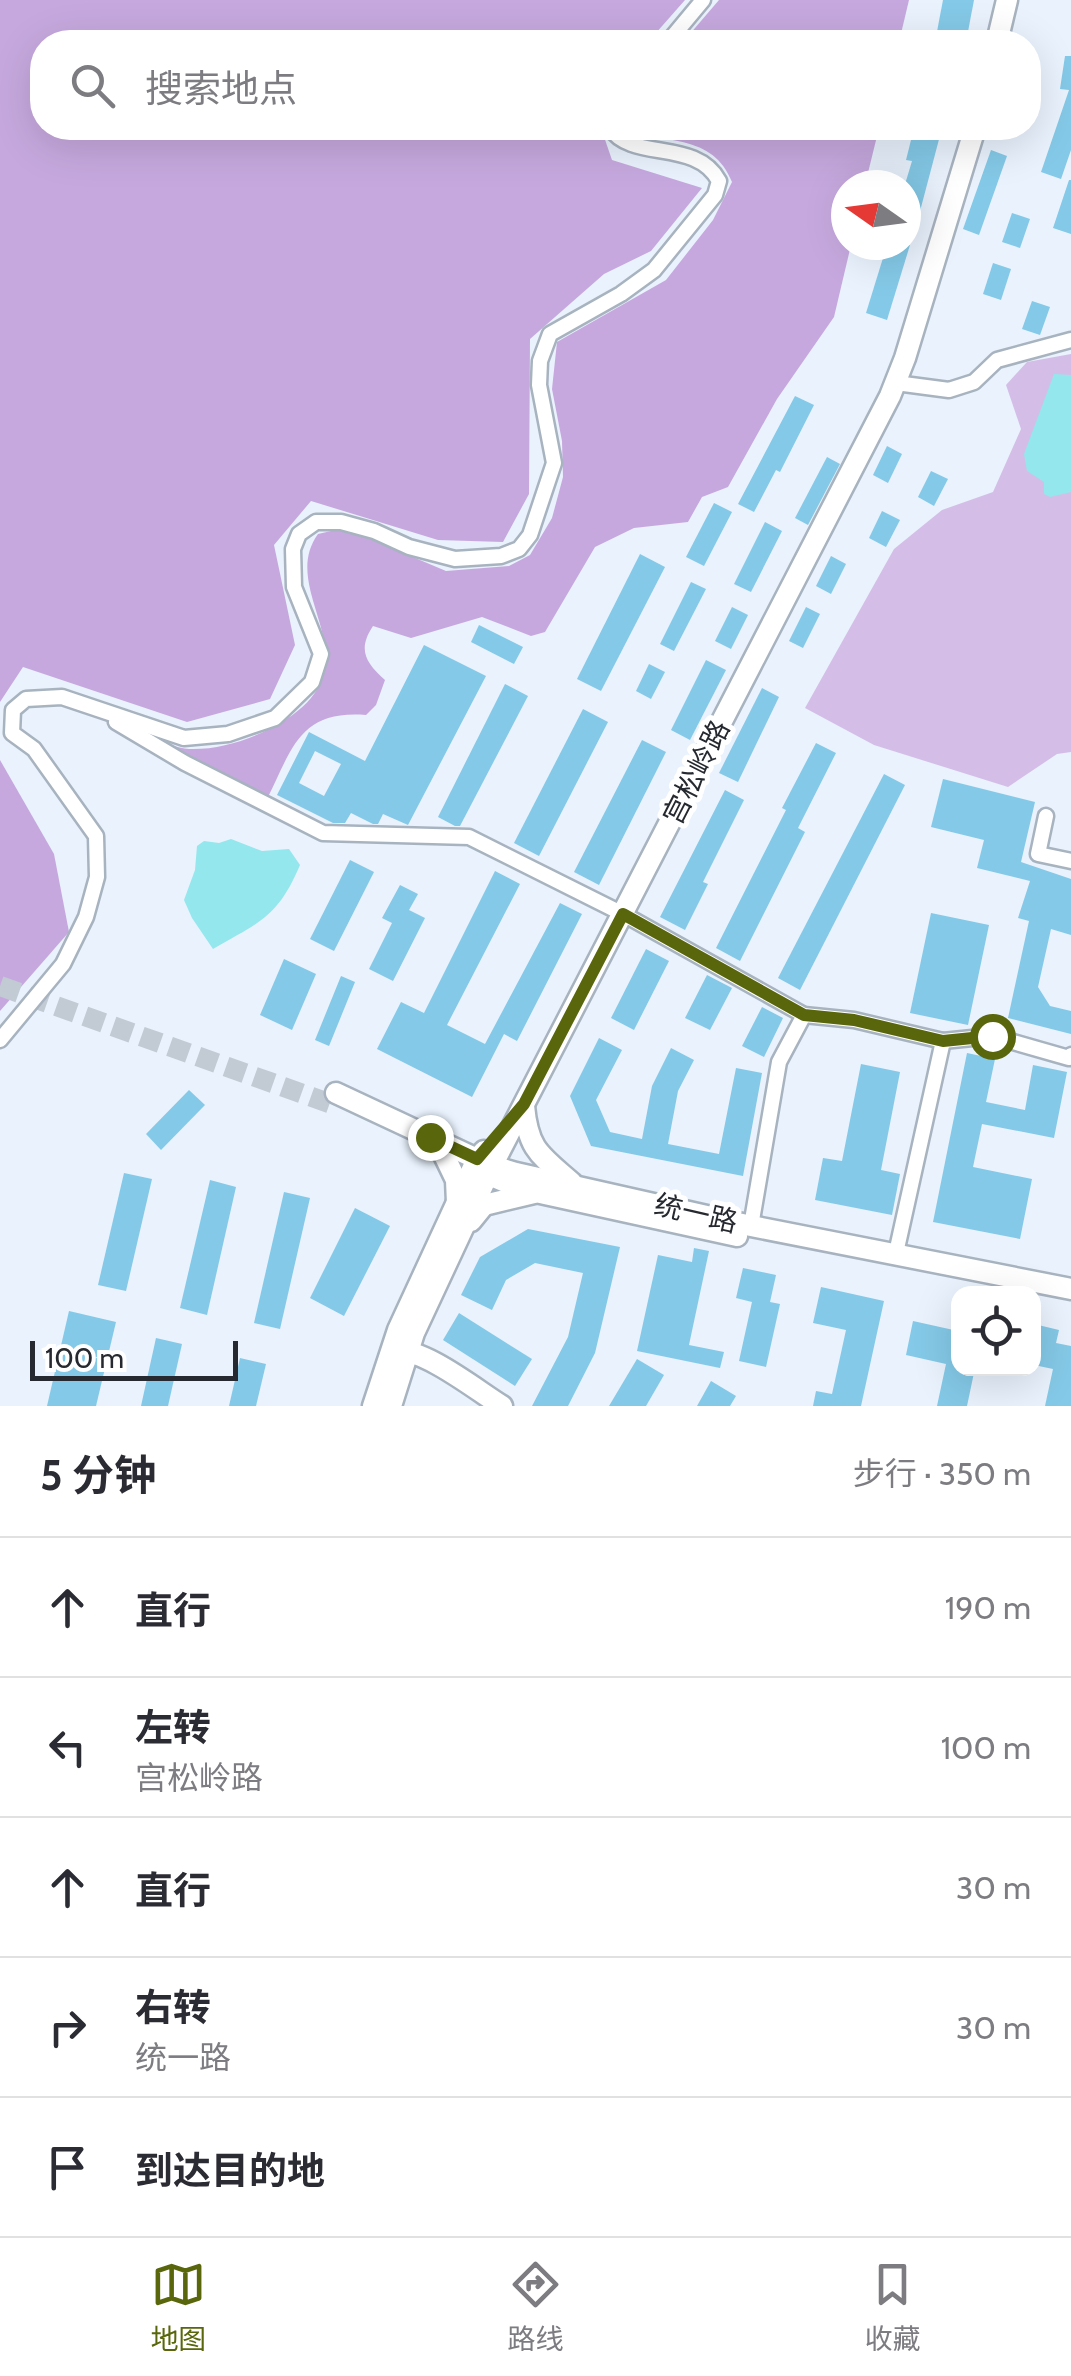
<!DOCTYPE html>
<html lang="zh">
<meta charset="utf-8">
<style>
body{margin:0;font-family:Cabin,"Noto Sans SC",sans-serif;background:#f7f7f7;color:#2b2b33}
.controls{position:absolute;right:30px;bottom:30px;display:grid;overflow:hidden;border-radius:20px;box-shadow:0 10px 40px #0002}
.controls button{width:90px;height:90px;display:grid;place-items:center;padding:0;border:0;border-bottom:2px solid #e1e1e2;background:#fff;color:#2b2b33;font:50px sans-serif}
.compass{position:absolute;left:831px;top:170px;width:90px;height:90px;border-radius:50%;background:#fff;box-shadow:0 10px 40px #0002;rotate:284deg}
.scale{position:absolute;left:30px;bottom:25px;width:208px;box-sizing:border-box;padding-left:10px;border:5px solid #262a30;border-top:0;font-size:28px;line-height:35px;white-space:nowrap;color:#262a30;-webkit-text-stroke:8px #fff;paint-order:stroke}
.stop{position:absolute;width:30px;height:30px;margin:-22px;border:8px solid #5a660b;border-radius:50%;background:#fff}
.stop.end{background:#5a660b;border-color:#fff;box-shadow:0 2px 10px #0008}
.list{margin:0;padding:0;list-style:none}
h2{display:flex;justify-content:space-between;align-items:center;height:130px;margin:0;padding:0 40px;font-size:42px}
h2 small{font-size:32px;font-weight:400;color:#7c7c81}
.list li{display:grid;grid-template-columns:65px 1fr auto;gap:30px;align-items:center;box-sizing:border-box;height:140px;padding:0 40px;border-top:2px solid #e1e1e2}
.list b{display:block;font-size:38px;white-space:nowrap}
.list p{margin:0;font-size:32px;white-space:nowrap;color:#7c7c81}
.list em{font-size:32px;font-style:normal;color:#7c7c81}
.icon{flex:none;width:55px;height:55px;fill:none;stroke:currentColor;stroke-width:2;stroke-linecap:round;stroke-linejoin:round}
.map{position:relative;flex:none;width:1071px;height:1406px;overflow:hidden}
.search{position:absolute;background:#fff;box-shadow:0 10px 40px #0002;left:30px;right:30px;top:30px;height:110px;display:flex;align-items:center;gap:25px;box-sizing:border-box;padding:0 35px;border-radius:40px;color:#7c7c81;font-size:38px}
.sheet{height:830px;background:#fff}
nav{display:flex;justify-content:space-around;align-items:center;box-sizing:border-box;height:140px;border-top:2px solid #e1e1e2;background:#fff;font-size:28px;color:#7c7c81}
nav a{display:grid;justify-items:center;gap:5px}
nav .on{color:#5a660b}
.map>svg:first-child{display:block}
</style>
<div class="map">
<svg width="1071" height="1406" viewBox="0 0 1071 1406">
<rect width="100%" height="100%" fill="#e9f2fd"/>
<path fill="#d4bee7" d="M1071,354V752L1057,754L1008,787L874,745L805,708L894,549L942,510L993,492L1021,429L1006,385L1027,362Z"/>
<g fill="#c6a8de">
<path d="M0,0H685L648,42H42V128H601L612,160L702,188L651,251L604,274L530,339L529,494L503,542L438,540L311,501L274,545L295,645L270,699L187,722L23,667L0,702Z"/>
<path d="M719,0H909L899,42H683Z"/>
<path d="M625,128H879L865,185H846V245H851L834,317L777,399L728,487L702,497L688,522L634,528L595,547L545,632L531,636L482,617L411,638L373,626C357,650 366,663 385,680L376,705L366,715C301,710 293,746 268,797L151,739C163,742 177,748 189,749C216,750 247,741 271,728C388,667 274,595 318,534L344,528L446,571L509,566L530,555L552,518L563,477L562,441L552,389L557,342L666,280L713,220L732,182C713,133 665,145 625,128Z"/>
<path d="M0,760L54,854L69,932L0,1011Z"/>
</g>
<g fill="#94e7ec">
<path d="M1054,374L1071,375V492L1050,497L1044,494V482L1027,471L1024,454Z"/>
<path d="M231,839L262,851L289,849L300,865C278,917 260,922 213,949L192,918L184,900L195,870L197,846L204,841L219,843Z"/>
</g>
<g fill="#84c9e7" fill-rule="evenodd">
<path d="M943,0H974L966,42H935Z"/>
<path d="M1065,56H1071V150L1061,179L1041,172L1069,90L1060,89Z"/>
<path d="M914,128H942L919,215L906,210V181L912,161L906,160Z"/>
<path d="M991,150L1007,156L979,235L963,229Z"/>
<path d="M1069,180H1071V234L1053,228Z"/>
<path d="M1012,213L1030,219L1020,248L1002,242Z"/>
<path d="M887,245H910L887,320L866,313Z"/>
<path d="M993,263L1011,269L1001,300L983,294Z"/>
<path d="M1032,301L1050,307L1040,335L1022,329Z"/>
<path d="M795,396L814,405L780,472L776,470L754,512L738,504Z"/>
<path d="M887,446L902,454L888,483L873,475Z"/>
<path d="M827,457L840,464L808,525L795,518Z"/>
<path d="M931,471L948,479L934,506L918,497Z"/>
<path d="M714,503L732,512L704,566L686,557Z"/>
<path d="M882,511L900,520L886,547L869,538Z"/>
<path d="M765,522L782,531L751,592L734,584Z"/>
<path d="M640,554L665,567L601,691L577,679Z"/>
<path d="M831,556L846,564L831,594L816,586Z"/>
<path d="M691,582L706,589L674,651L660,644Z"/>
<path d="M732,607L748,615L731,649L715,641Z"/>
<path d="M806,607L820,614L803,648L789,641Z"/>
<path d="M479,625L523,647L514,664L471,642Z"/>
<path d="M424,645L486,676L408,825L383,814L378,824H373L351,813L345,823H333L277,795L309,732L365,761ZM315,751L341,764L324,796L299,783Z"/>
<path d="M706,660L726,670L690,740L671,730Z"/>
<path d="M649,664L665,672L651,699L636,691Z"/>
<path d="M505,684L528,696L460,826H455L438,817Z"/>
<path d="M762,688L779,697L738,782L719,773Z"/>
<path d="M583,709L608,722L539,856L514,843Z"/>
<path d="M642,740L666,752L599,885L574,872Z"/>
<path d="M816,743L836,753L798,828L805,832L740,961L716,948L786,810L782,808Z"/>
<path d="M884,774L905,785L800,990L778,978Z"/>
<path d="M943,779L1035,802L1021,862L1071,879V935L1051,929L1038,987L1050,1006L1071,1011V1034L1008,1018L1029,921L1018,918L1030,881L977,868L984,840L931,827Z"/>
<path d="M725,790L744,800L703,882L708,884L685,930L660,917Z"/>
<path d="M350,860L374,872L334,951L310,939Z"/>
<path d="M495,871L520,884L447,1025L485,1044L560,903L582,914L517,1041L504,1034L472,1097L377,1049L401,1002L424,1013Z"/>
<path d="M400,885L418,894L409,910L425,918L393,981L369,969L392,923L382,918Z"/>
<path d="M931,913L989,925L968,1025L910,1013Z"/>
<path d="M646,949L669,961L634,1030L611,1018Z"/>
<path d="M284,959L316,974L292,1030L260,1015Z"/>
<path d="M707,975L732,988L710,1030L685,1018Z"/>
<path d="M341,976L355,982L329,1046L315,1040Z"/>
<path d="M762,1007L783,1018L764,1057L742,1046Z"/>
<path d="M599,1038L622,1050L596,1100L610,1132L642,1139L652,1086L671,1048L694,1060L678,1091L668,1144L719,1154L736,1068L762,1073L743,1176L591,1146L570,1096Z"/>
<path d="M967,1053L995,1059L986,1102L1025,1110L1033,1065L1067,1072L1054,1138L982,1124L973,1167L1032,1179L1020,1239L933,1222Z"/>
<path d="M861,1064L900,1072L881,1170L900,1174L892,1215L815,1200L823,1158L842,1161Z"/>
<path d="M189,1090L205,1105L161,1150L146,1134Z"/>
<path d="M124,1173L152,1179L126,1291L98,1285Z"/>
<path d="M210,1180L236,1187L207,1315L180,1308Z"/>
<path d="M284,1192L310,1198L280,1329L254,1323Z"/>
<path d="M355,1208L390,1226L344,1316L310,1298Z"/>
<path d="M528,1229L620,1247L595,1353L568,1406H532L568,1337L583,1273L535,1263L506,1280L492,1310L461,1295L480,1257Z"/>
<path d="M694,1248L709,1251L689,1345L724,1352L720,1368L637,1351L658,1255L692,1262Z"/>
<path d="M743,1268L776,1275L770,1302L780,1304L766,1367L739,1361L752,1302L736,1298Z"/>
<path d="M821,1287L884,1301L861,1406H813L816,1391L832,1394L846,1330L813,1323Z"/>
<path d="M69,1311L116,1322L96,1406H47Z"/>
<path d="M459,1313L532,1359L515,1386L443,1340Z"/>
<path d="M913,1321L958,1331V1368H975L967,1406H937L946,1364L906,1355Z"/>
<path d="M1034,1324L1059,1330L1056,1343L1071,1346V1406H1045L1053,1369L1034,1365Z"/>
<path d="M156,1338L182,1344L168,1406H141Z"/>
<path d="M240,1358L266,1364L256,1406H229Z"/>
<path d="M637,1359L664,1375L646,1406H609Z"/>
<path d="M711,1381L736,1396L730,1406H697Z"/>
</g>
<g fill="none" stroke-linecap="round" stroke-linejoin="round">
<path stroke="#c2cad4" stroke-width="20" stroke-dasharray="20 10" stroke-linecap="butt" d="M0,986L337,1106"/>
<defs>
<g id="street">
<path d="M668,42L703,0"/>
<path d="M896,383L949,390L974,382L997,360L1071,340"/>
<path d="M116,722L185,763L323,833L469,837L623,914L804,1015L854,1020L943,1041L992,1036L1069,1058L1071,1055"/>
<path d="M1046,816L1038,854L1071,861"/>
<path d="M0,1040L63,964L86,917L97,877L96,836L34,749L12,733L13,710L26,699L62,697L184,738L228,734L275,718L312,682L321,654L294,587L293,549L299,534L316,522H341L374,531L409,547L455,559L501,556L519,549L530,535L554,463L539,385L540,361L550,334L621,294L654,270L715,195L719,181C696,138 632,162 610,128"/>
<path d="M751,1226L779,1062L804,1015"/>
<path d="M896,1253L943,1041"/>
</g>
<g id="secondary">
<path d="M997,42L1007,0"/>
<path d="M336,1093L492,1166L516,1173L751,1226L1071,1289"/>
<path d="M524,1106C528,1150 540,1155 572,1183"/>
<path d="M443,1153L456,1180L457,1203"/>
<path d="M494,1177L522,1189L737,1236"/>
<path d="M471,1221L484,1205L534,1193"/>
<path d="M395,1351C424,1348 476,1390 502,1406"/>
<path d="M373,1406L398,1330L477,1159L484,1151"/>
<path d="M391,1406L414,1333L492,1166L890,396L905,358L975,128"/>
</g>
</defs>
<use href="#street" stroke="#a8b3c0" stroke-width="19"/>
<use href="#secondary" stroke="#a8b3c0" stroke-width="25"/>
<use href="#street" stroke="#fff" stroke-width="14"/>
<use href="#secondary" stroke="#fff" stroke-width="20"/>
</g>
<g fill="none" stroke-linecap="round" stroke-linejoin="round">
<path stroke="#5a660b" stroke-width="12" d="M430,1137L477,1159L524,1104L623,914L804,1015L854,1020L943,1041L992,1036"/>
</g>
<g text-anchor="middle" stroke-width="10" stroke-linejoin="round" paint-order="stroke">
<g font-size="28" fill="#262a30" stroke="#fff">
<text transform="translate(696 772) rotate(-63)" y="10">宫松岭路</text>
<text transform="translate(696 1213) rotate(13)" y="10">统一路</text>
</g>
</g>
</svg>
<div class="controls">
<button><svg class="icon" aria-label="locate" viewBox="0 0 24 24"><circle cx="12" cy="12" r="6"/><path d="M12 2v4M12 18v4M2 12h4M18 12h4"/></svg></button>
</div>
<svg class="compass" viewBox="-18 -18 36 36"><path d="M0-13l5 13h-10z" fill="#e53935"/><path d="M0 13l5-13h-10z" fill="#7c7c81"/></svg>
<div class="scale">100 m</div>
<div class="stop" style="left:992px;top:1036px"></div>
<div class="stop end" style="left:430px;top:1137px"></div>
<div class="search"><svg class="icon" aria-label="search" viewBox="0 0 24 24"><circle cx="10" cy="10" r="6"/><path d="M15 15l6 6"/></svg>搜索地点</div>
</div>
<section class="sheet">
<h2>5 分钟<small>步行 · 350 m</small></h2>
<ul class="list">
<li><svg class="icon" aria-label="ahead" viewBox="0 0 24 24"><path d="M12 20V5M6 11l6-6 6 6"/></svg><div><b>直行</b></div><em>190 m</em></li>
<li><svg class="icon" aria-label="left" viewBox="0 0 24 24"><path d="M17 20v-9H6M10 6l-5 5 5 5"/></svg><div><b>左转</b><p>宫松岭路</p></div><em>100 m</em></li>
<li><svg class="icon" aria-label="ahead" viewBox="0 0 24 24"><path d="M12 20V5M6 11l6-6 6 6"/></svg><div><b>直行</b></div><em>30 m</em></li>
<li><svg class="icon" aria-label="right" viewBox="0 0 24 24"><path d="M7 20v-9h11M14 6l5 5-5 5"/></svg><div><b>右转</b><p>统一路</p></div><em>30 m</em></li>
<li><svg class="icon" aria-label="arrive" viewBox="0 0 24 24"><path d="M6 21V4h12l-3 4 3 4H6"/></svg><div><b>到达目的地</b></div></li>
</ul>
</section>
<nav>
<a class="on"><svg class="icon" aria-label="map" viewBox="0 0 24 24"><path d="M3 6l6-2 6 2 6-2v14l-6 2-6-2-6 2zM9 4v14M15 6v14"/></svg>地图</a>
<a><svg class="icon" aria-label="directions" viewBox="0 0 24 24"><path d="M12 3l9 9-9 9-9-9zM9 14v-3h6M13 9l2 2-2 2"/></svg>路线</a>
<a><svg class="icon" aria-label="saved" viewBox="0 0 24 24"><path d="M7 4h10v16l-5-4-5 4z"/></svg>收藏</a>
</nav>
